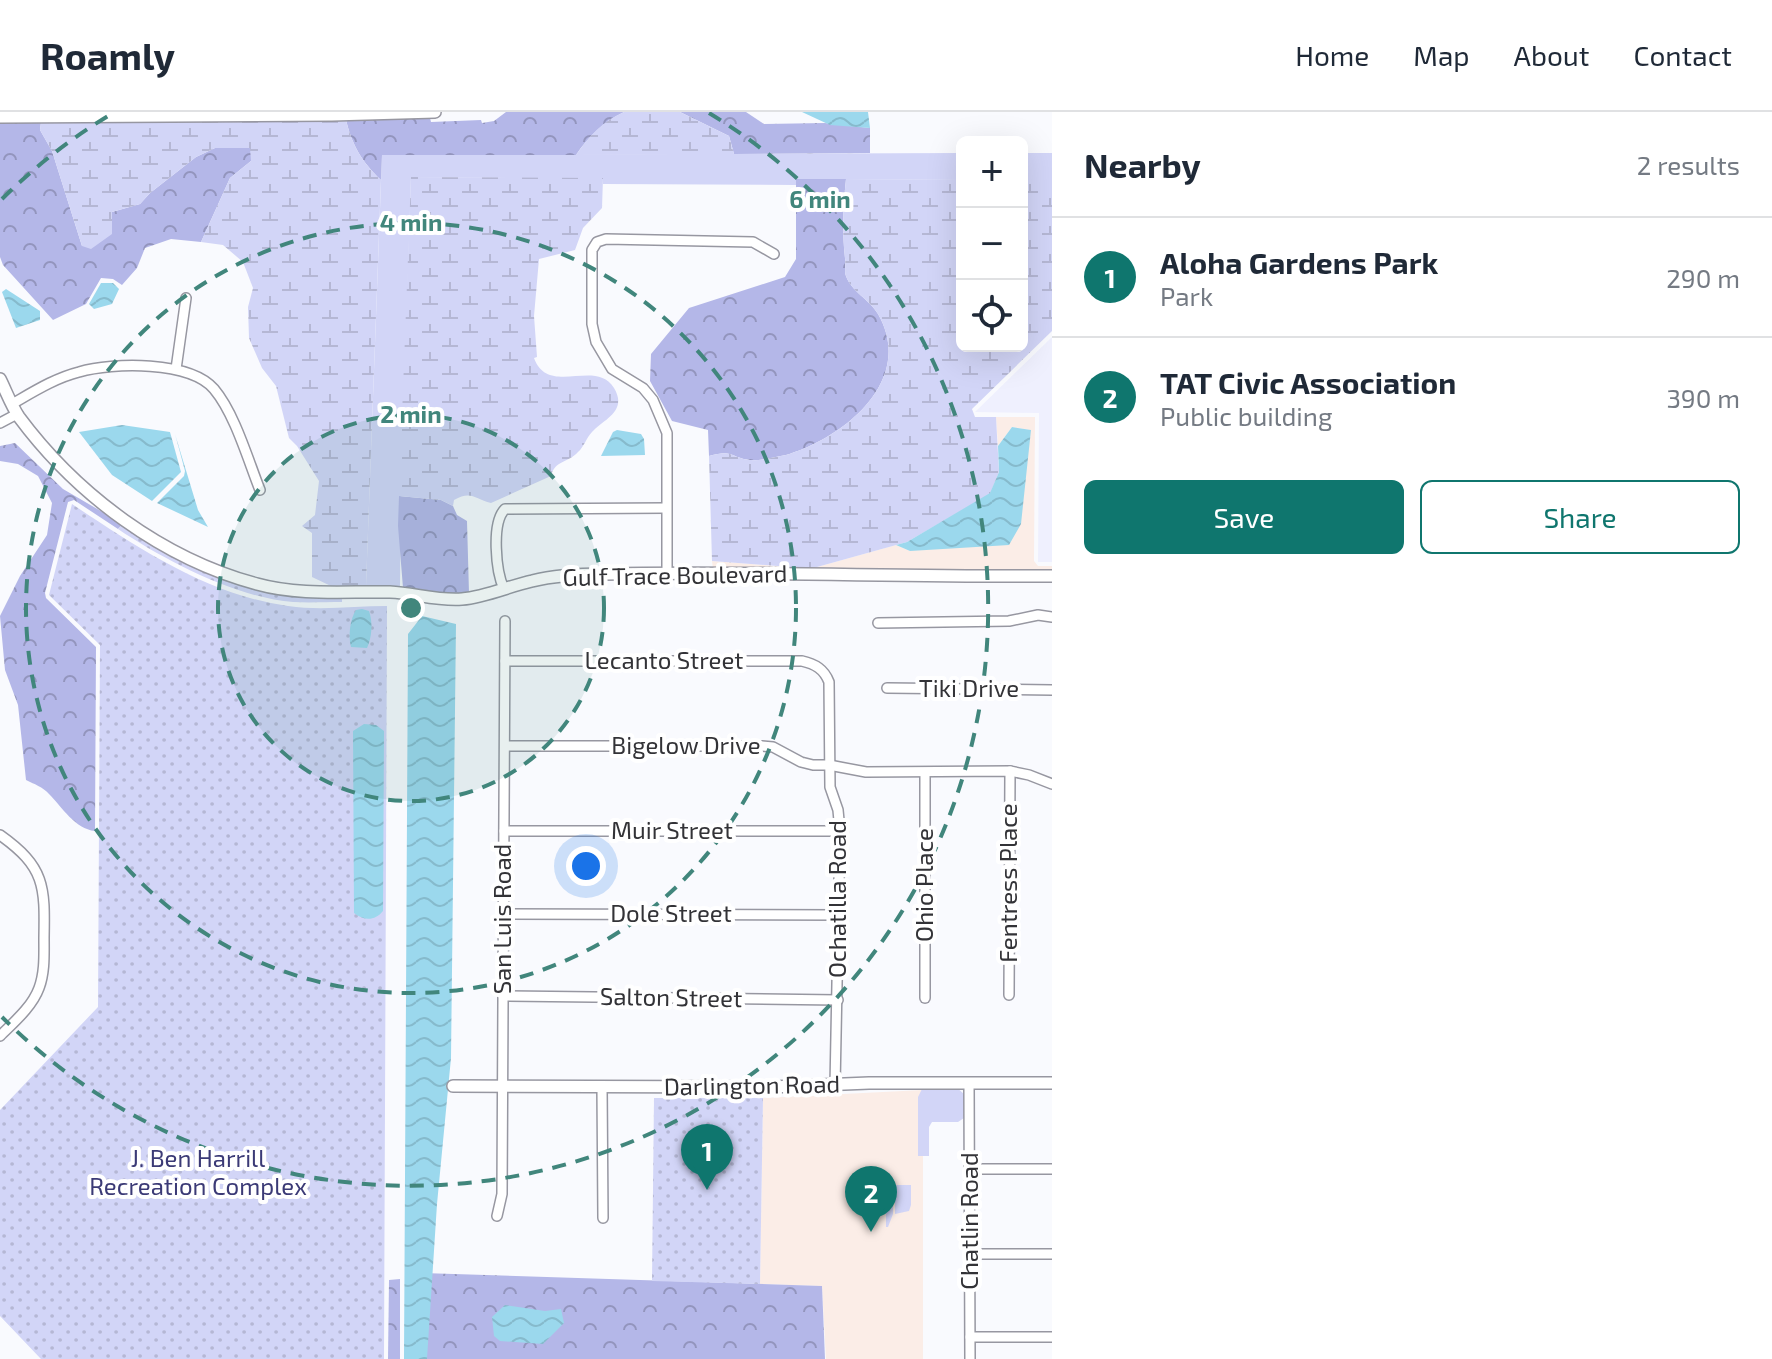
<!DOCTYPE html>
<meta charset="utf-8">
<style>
body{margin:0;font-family:"Exo 2",sans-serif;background:#f6f6f7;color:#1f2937}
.controls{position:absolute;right:24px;top:24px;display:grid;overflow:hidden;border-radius:12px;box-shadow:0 8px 32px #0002}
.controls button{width:72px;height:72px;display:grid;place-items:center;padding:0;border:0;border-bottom:2px solid #e0e1e3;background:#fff;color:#1f2937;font:40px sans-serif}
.you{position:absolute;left:586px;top:754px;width:28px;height:28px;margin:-20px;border:6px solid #fff;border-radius:50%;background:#1a73e8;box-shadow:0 0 0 12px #1a73e833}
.badge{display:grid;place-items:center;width:52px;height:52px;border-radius:50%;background:#0f766e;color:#fff;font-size:26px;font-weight:700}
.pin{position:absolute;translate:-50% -66px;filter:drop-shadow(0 2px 4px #0008)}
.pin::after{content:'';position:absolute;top:42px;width:28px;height:24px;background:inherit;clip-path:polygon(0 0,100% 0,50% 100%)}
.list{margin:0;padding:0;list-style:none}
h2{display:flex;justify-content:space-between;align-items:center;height:104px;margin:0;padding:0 32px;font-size:34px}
h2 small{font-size:26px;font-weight:400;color:#747a83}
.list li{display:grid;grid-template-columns:52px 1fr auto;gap:24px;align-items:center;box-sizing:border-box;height:120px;padding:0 32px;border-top:2px solid #e0e1e3}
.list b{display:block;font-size:30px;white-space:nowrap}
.list p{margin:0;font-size:26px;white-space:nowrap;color:#747a83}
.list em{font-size:26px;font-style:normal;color:#747a83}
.actions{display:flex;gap:16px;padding:24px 32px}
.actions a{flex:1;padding:18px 0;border:2px solid #0f766e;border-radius:12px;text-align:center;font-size:28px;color:#0f766e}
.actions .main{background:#0f766e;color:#fff}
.icon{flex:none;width:44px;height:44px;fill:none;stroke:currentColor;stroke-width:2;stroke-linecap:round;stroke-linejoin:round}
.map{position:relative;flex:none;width:1052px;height:1247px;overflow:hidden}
header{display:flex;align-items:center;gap:48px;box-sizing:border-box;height:112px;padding:0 40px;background:#fff;border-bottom:2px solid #e0e1e3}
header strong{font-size:38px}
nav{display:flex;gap:44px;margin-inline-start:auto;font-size:28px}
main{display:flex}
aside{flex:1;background:#fff}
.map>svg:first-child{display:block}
</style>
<header>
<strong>Roamly</strong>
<nav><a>Home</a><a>Map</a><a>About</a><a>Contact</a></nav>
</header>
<main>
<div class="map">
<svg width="1052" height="1247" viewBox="0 0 1052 1247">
<defs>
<pattern id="forest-crowns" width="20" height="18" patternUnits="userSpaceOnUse" patternTransform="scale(2)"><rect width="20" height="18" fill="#b4b7e8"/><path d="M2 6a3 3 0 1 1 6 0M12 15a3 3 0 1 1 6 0" fill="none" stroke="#9395bd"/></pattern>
<pattern id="wetland-marsh" width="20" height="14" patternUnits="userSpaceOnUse" patternTransform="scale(2)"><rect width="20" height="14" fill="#d2d5f7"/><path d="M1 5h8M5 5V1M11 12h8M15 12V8" fill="none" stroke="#b5b7d4"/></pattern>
<pattern id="park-dots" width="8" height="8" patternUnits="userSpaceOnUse" patternTransform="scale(2)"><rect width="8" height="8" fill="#d2d5f7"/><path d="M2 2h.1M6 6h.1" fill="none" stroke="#b5b7d4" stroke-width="1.8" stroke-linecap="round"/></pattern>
<pattern id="water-waves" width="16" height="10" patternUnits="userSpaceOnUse" patternTransform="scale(2)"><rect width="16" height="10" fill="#9bd8ed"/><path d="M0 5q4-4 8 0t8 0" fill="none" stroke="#86bacc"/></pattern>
</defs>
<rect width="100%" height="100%" fill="#f9fafe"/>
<g fill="#fbede7">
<path d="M996,305H1035L1034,449L1038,454H1052V460L713,457L712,449L790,455H817L896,433L910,439L1028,328L1030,318L1012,315L998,334Z"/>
<path d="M923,978V1247H826L822,1174L760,1172L763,986Z"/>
</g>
<path fill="#eff0fe" d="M1052,225V450H1038L1039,301L975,300Z"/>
<g fill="#d2d5f7">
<path d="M962,41V68L797,67L796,73L603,72V67L411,65L401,384L400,474H366L382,43Z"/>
<rect x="1022" y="41" width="30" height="27"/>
<path d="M956,975L964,982V1006L958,1010H932L929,1015V1044H918V985L922,977Z"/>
<path d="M857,1071L893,1072V1102L888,1115H886V1077L857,1078Z"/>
<path d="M895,1073H911V1093L909,1099L895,1102Z"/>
</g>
<g fill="url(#forest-crowns)">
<path d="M506,0H624C603,10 589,24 576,43H382L381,68C362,50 352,33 346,8L430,6L431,10L481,8L482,11L494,9Z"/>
<path d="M680,0H746L764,12L825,11L870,16V41L734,42L729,24Z"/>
<path d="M0,10H41L40,18L52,39L82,134L112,100L140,92L150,81L196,45L215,36H251V49L230,66L201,130L171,127L145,136L137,156L122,173L113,167L101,166L86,192L53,208L3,153L0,145Z"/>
<path d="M796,67H846C843,95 842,119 845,146C846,151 844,160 846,164C851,179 870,188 878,202C916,268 844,326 786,343C776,345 760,349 750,348C729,345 733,337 709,344L708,318L672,309L650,269L651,242L689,196L785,165L796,147Z"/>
<path d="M15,331L63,377L123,412L118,417L74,388L68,390L45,481L46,486L96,535L95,719C75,717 62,695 49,682C43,675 34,672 26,668L18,593L5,558L0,504L20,464L47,423L52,391L38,364L18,352L0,349V334Z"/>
<path d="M399,384L441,388L453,394L457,403L467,409L469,481L440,482L403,476L398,414Z"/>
<path d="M422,1161L822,1174L825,1247H426Z"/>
<path d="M400,1167V1247H388L389,1168Z"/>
</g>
<g fill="url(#wetland-marsh)">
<path d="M624,0H680L729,24L734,42L576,43C589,24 603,9 624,0Z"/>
<path d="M346,8C352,33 362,50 381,68L366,474L333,475L312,465V421L302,414L315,403L319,369L297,334L289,326L276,274L262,256L249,226L248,195L253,176L243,150L223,133L201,130L230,66L251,49L250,36H215L196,45L150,81L140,92L112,100V122L91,137L82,134L52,39L40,18L41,10Z"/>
<path d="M411,65L603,66L602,96L583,116L575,138L539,147L534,204L537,245L534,246C548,285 596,246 614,276C628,299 604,307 592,320C586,326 584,335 578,340C568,351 555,348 551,364L491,391C475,387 471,378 454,388L453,394L441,388L399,384Z"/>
<path d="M846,67L962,68V234H1022V68H1052V219L972,297L975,305H996L999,360L990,382L907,430L817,455H790L712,449L709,344C733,337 729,345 750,348C760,349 776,345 786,343C844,326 916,268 878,202C870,188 851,179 846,164C844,160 846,151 845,146C842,119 843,95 846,67Z"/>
</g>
<g fill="url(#park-dots)">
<path d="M72,392C138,436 208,483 288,494C320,499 355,494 387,494L384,1247H41L0,1204V998L98,895L100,533L49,483Z"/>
<path d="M123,412L152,434L259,479L342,484V490C326,490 309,491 293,490C237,486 164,448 118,417Z"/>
<path d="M654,986H763L760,1172L652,1169Z"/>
</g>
<g fill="url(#water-waves)">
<path d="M802,0H868L870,16L830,13Z"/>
<path d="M101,171H113L119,177L112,192L94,197L89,192Z"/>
<path d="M6,177L40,199V208L16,216L2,180Z"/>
<path d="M122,313L170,320L181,360L152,389L112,363L79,320Z"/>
<path d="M1012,315L1031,318L1021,412L1009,433L910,439L896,433L907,430L990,381L999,360L998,334Z"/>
<path d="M617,318L641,322L644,327L645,343L601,344L613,320Z"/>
<path d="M175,322L198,398L208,415L157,391L184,364L185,359Z"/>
<path d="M362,497L369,499C373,510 372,525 367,536L351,535C348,524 350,507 356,498Z"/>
<path d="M422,504L456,512L451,946L437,1092L427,1247H404L408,522Z"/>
<path d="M364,612L376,613L384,619L383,799C375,809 364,809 354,801L353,619Z"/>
<path d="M505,1193L545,1199L561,1197L564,1211L543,1232L500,1229L494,1224L492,1205Z"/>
</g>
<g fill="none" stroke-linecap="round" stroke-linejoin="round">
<defs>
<g id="minor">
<path d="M176,257L186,186"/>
<path d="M12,292C33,280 55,266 79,260C113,250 190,249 214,277C235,302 248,348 260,378"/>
<path d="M0,311L17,302"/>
<path d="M667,461V321L653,288L643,276L612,257L596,230L592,212V138L597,130L606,127L753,130L774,142"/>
<path d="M504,477C496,460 491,411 505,397L666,396"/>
<path d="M878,511L1009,509L1038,503L1052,505"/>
<path d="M505,549H802C815,552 824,557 829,570L830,675L838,698L840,719L835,974"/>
<path d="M887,576L1052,578"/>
<path d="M505,634H762L773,635L801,650L813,653H829L866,660L1010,659L1029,663L1052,672"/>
<path d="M504,719H840"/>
<path d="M0,723C45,755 45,774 44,826C44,842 45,860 39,876C32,895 14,910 0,924"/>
<path d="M504,802L838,803"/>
<path d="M1009,883L1010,659"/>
<path d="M503,884L838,888"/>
<path d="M925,886V661"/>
<path d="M969,971L970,1247"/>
<path d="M602,975L603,1106"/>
<path d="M970,1057H1052"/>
<path d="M497,1104L502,1082L505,509"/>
<path d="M970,1142H1052"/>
<path d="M970,1225H1052"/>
</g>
<g id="tertiary">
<path d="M0,5L332,3L435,0"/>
<path d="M0,267C6,279 11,293 19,305C77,383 163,447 257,472C300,484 347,479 390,480C414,481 437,489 462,487C486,485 509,474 532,469C556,463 580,462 604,462C754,459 903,465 1052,464"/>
<path d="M453,974L771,975L869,971H1052"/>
</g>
</defs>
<use href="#minor" stroke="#9797a1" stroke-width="12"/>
<use href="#tertiary" stroke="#9797a1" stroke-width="14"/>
<use href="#minor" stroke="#fff" stroke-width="9"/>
<use href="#tertiary" stroke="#fff" stroke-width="11"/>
</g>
<circle cx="411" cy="496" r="193" fill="#41867c" fill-opacity=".12"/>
<g fill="none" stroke="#41867c" stroke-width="4" stroke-dasharray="14 10">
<circle cx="411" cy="496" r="193"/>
<circle cx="411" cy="496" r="385"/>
<path d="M2 87A578 578 0 0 1 113 1M709 1A578 578 0 1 1 2 905"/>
</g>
<g text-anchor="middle" stroke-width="8" stroke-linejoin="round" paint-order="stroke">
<g font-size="24" fill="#333337" stroke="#fff">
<text transform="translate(675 464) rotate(-1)" y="8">Gulf Trace Boulevard</text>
<text x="664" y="557">Lecanto Street</text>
<text x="969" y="585">Tiki Drive</text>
<text x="686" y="642">Bigelow Drive</text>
<text x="672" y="727">Muir Street</text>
<text transform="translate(1009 771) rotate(-90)" y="8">Fentress Place</text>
<text transform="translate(925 773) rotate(-90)" y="8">Ohio Place</text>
<text transform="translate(838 787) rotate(-90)" y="8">Ochatilla Road</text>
<text x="671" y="810">Dole Street</text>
<text transform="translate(503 807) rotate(-90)" y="8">San Luis Road</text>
<text transform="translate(671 886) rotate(1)" y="8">Salton Street</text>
<text transform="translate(752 974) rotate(-1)" y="8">Darlington Road</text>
<text transform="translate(970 1109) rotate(-90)" y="8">Chatlin Road</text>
</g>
<g font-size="24" fill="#3b3a76" stroke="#fff">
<text x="198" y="1055">J. Ben Harrill<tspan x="198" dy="28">Recreation Complex</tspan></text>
</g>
</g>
<circle cx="411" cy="496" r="12" fill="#41867c" stroke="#fff" stroke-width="4"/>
<g font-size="24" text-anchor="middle" font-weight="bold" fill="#41867c" stroke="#fff" stroke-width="8" stroke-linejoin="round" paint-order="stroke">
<text x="820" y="96">6 min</text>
<text x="411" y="119">4 min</text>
<text x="411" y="311">2 min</text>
</g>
</svg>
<div class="controls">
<button>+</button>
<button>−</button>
<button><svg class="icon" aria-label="locate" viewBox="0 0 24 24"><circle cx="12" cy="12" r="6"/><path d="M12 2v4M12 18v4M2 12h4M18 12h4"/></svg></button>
</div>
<div class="you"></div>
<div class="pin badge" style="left:707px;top:1078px">1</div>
<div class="pin badge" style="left:871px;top:1120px">2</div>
</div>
<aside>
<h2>Nearby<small>2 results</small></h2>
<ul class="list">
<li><span class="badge">1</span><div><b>Aloha Gardens Park</b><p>Park</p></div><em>290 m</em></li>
<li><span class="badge">2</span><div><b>TAT Civic Association</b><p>Public building</p></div><em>390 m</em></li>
</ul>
<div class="actions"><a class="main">Save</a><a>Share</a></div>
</aside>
</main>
